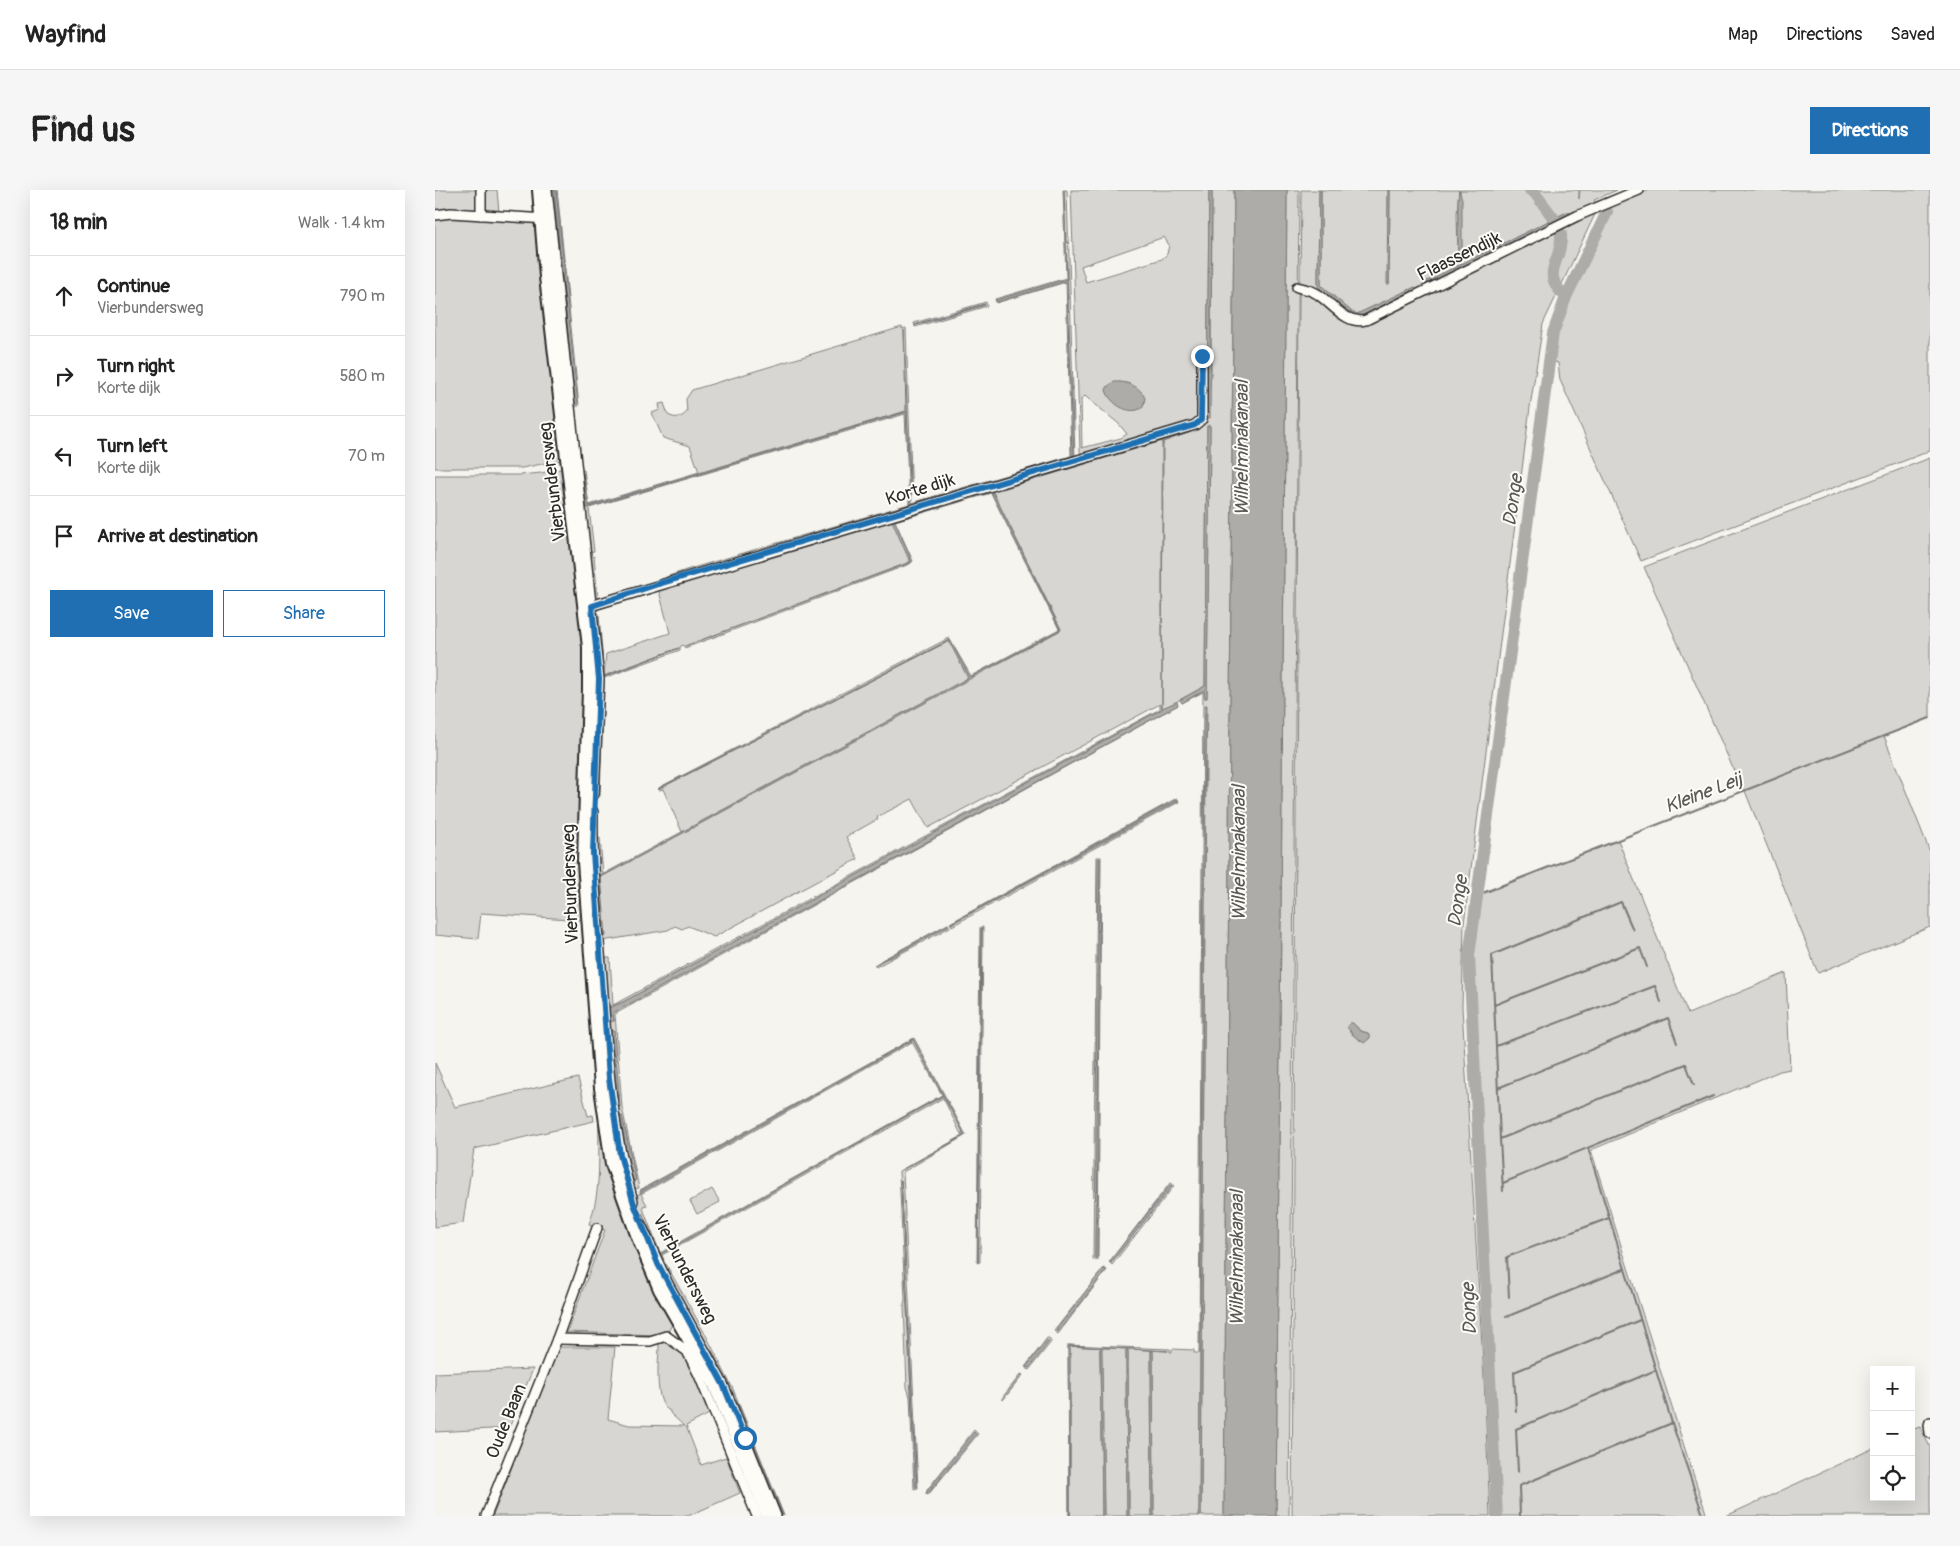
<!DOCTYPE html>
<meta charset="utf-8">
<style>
body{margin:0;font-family:Pangolin,sans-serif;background:#f6f6f6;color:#222}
.controls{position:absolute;right:15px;bottom:15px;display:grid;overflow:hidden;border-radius:0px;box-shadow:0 5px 20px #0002}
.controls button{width:45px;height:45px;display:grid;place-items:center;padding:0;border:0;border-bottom:1px solid #e0e0e0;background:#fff;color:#222;font:25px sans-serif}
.stop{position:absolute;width:15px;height:15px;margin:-11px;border:4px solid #1f6fb2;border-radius:50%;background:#fff}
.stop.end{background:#1f6fb2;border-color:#fff;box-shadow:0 1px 5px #0008}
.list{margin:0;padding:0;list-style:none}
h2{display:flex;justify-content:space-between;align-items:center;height:65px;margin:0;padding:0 20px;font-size:21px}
h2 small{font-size:16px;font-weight:400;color:#767676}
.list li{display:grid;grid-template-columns:32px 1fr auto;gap:15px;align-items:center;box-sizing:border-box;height:80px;padding:0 20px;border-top:1px solid #e0e0e0}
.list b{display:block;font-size:19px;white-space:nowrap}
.list p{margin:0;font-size:16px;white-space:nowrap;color:#767676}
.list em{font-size:16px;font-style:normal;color:#767676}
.actions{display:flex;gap:10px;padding:15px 20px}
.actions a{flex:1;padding:11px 0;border:1px solid #1f6fb2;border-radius:0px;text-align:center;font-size:18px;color:#1f6fb2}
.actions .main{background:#1f6fb2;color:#fff}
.icon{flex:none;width:28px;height:28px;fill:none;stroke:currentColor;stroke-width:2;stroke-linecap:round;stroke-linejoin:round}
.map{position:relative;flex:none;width:1495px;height:1326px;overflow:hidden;border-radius:0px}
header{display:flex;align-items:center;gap:30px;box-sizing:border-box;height:70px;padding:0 25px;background:#fff;border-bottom:1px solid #e0e0e0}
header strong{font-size:24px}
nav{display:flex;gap:28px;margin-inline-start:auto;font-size:18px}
.intro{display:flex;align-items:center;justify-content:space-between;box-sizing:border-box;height:120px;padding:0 30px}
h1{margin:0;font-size:35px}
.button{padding:12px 22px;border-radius:0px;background:#1f6fb2;color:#fff;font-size:18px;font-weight:700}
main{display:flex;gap:30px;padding:0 30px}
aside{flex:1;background:#fff;border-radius:0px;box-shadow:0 5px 20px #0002}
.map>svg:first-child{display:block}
</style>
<header>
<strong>Wayfind</strong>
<nav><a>Map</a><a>Directions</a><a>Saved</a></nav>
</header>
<div class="intro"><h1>Find us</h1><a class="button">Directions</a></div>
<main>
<aside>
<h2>18 min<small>Walk · 1.4 km</small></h2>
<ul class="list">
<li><svg class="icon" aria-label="ahead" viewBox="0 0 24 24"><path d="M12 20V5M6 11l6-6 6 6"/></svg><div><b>Continue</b><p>Vierbundersweg</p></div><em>790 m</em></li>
<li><svg class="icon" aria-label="right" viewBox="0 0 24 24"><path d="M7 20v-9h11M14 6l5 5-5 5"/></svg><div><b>Turn right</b><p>Korte dijk</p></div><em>580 m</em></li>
<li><svg class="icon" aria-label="left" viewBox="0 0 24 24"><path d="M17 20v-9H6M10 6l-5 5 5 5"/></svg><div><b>Turn left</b><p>Korte dijk</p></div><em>70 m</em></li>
<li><svg class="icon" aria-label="arrive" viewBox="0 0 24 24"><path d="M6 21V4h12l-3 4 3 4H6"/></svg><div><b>Arrive at destination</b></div></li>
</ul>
<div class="actions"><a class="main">Save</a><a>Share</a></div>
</aside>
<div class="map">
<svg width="1495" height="1326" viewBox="0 0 1495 1326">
<rect width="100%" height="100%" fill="#f5f4ef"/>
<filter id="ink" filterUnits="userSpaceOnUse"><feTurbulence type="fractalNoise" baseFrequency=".02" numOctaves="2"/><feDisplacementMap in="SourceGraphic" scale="10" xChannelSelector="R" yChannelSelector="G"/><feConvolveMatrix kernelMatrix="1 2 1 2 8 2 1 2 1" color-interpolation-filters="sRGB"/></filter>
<g filter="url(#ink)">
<g fill="#d7d6d2" stroke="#81807e" fill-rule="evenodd">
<path d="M0,0H62L64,22L62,30L99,33L113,133L127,270L87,278H0Z"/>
<path d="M114,0H119L140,214L142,215L122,0L144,216L137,217Z"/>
<path d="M628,0H632L640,267L159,413L154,367L159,366L163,409L231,388V387L251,380L474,314L470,224L154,318L159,361L153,362L144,282L149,280L154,315L264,282L255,256L228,248L217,223L225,220L224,214L229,213L233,225C241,229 246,228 252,222L251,209L257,200L467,137V139L471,138L477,313L636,266L631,92L561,113L560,109L631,88ZM633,89L562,112L561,110H562ZM472,222L152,318L151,314L148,284L154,316L472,221V228ZM628,269V271L484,312V311Z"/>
<path d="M636,0H774L772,227L776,184L777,0H799L789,1326H766L771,515L769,532L764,1326H719L718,1162L716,1161L717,1326H694L693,1161H691L692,1326H669L665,1159L667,1326H635V1156H642L634,1155V1326L633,1155L735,1159V1162H737V1159L759,1160V1163H764L768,502L747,513L769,500L770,508H772L775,236H772L770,496L188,812L175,817L179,831L178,823L743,515L180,824L187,917L204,998L199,999L201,1005L205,1004V1003L215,997L205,1000L479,848L531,945L468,982L483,1298L479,1299L475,1207L472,1197L469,1115L470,1109L464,981L527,946L508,908L227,1065L229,1070L224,1072L199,1008L180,925L167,768H175L178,815L725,519V514L493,638L477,609L442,627L443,629L411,647L423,669L279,747L253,736L247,739L240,736L233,740L167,751L160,651L165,648L168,685L165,687L170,747L166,687L168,686L626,439L557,300L468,327L556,302L557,303L625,440L535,488L514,450L411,503L514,451L533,488L247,642L228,599L224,600L223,599L225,597L514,448L536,486L624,439L556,303L460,331L478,371L475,374L250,458L248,455L245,457V460L169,488L165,606L161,603V427L164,425L169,485L171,464L235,443L224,401L164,419L163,416L765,234V196H762L761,212L765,213V225L761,233L648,268L645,261ZM729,47L734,55L732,64L727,69L651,92L646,76ZM684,192L694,194L707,203L710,214L702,220C690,221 675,212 671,200ZM650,206L684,234L692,244L686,248L647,258L646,209ZM756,242L728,251V255L727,251L567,299ZM244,458L169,487L167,533L169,486ZM401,508L224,599L226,597ZM176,841H179L182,916ZM477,852L507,905L225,1063L209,1021L208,1016L212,1015L206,1004ZM187,926L201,990L199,991L190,961ZM466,990L482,1297L480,1285Z"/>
<path d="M852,0H864L854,1326H841Z"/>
<path d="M866,0H884L883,95L915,124H933L981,98L980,97L922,124L917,122L889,98L886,95V0H953L954,94L955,0H1024L1022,24L1023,64L1027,63L1025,0H1144V9L1145,0H1182L1159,10L1160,12L1190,0H1203L926,130L865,96ZM1132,22L1135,24L993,93L990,92Z"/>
<path d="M1215,0H1495V261L1206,371L1125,190L1123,173L1111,169L1123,118L1168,20Z"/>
<path d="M1162,20L1108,134L1095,217L1029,734L1027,817L1049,1189L1055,1326H857L864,105L866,101H874L917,133ZM921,836L925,841L933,843L926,850L914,842Z"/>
<path d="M551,112L552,116L480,137L479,133ZM549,114V115L481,135L488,132Z"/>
<path d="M1495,268V528L1449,546L1495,662V737L1383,783L1310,601H1308L1209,377Z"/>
<path d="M130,278L149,481L147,511V576L143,649L148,730L46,723L43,749L0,745V285H85L106,283Z"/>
<path d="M742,608L744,612L517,736L515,733ZM742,609L743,611L516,734V733Z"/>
<path d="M1183,650L1253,824L1351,783L1355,879L1345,881L1156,960L1250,1259L1271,1323L1265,1326H1063L1057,1171L1036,806L1037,745L1045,705Z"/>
<path d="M662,667H666L663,1070H658ZM665,669L662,1068H661L660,1066Z"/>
<path d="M513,734L515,737L441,777L439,775ZM512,735L513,736L457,767L447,770Z"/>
<path d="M545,737H548L545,1072L542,1073ZM546,738H547L543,1072V1047Z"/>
<path d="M0,873L20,917L143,888L153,926L158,925L159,931L39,959L28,1033L0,1037Z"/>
<path d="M164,930H165C171,961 177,994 188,1024C202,1062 220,1097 238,1133L234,1140L224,1145L132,1142L170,1040L154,1034C167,1000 163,966 164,930Z"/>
<path d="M735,993L739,996L677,1075L674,1072ZM737,996L676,1073L719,1015Z"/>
<path d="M277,999L285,1012L262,1024L255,1011Z"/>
<path d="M231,1074L273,1149L298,1199L349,1326L301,1209L347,1326H344L229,1076Z"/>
<path d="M669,1078L672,1080L623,1144L619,1141Z"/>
<path d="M612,1148H614L616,1152L594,1180L590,1177Z"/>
<path d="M231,1152L247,1160L252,1167L274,1224L251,1236L266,1275L291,1267L305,1303L253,1326H58L107,1198L124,1157H180L173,1229L194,1235L249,1236L235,1223V1221C218,1214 224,1170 224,1154Z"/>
<path d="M98,1179L74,1238L0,1242V1183Z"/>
<path d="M1485,1237L1495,1257V1326H1291L1439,1258V1307H1476V1240Z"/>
<path d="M539,1240L543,1244L493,1305L491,1304L492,1300ZM539,1243L541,1244L493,1304V1301Z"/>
</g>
<g fill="#adaca9" stroke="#797877">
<path d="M119,0H121L143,214L140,215Z"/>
<path d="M629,0L639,267H637L632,91L562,112L561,110L632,89Z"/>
<path d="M774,0H777L775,228H772Z"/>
<path d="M799,0H852L841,1326H789Z"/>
<path d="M884,0H886V95L889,98L917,122L922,124L980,97L981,99L925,127C914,126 890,105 883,96Z"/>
<path d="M953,0H955L954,94H952Z"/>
<path d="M1024,0L1027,9V63L1025,65L1023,63V9Z"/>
<path d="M1132,22H1134L1135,24L991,94L990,92Z"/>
<path d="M550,114V115L480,135L488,132Z"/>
<path d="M469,140L476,315L373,345L475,314L471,222L152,318L148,283L154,316L471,221Z"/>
<path d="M679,192C692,191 705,196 710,208L708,217C695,227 675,214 671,200L673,196Z"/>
<path d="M772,236H775V251L772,508H770L769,500L747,513L745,510L770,496Z"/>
<path d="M756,242L728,252L727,518L742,512L743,515L178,823L179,831L175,832L174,818L188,812L727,519V251L566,298Z"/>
<path d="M628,269V271L484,312V311Z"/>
<path d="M557,300L626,440L168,686L166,687L171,746H169L165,686L533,488L514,451L223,599L515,450L535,487L625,440L556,302L468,327Z"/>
<path d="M459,329L477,372L250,456L475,372L457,331L422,340Z"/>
<path d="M244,458L169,487L166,533L169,486Z"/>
<path d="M770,515H772L771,575L766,1326H764Z"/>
<path d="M743,609V611L516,734V733Z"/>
<path d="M665,668L662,1068H660V1066L663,669Z"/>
<path d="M513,734V736L440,775L447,770Z"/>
<path d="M546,738H547L543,1072V1047Z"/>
<path d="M915,833H918L925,841L933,843L935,848L929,853L919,846L912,837Z"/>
<path d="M175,841H179L185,917H183Z"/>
<path d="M478,849L530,945L529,946L467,980L528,946L527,940L508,906L226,1064L225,1067L207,1023L226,1064L508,905L478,850L205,1003V1001Z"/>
<path d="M187,926L201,990L199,991C191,982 186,941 184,927Z"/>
<path d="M466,990L482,1297H480V1285Z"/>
<path d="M735,995L737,996L676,1073L675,1071Z"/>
<path d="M668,1079L671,1080L623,1142L621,1140Z"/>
<path d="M612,1150L614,1152L594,1178L591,1177Z"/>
<path d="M633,1156L733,1161L635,1156V1326Z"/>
<path d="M665,1159H667L669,1326H667Z"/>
<path d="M691,1160H693L694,1326H692Z"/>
<path d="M277,1161L299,1206L348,1326L298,1205Z"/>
<path d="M716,1161H718L719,1326H717Z"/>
<path d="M586,1184L588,1185L568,1210L567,1208Z"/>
<path d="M539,1242L541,1244L493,1304L491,1303Z"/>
</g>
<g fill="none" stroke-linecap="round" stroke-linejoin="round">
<g stroke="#797877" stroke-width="2">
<path d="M1050,702L1495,528"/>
<path d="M1041,706L1045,704"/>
<path d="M1059,815L1205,758L1212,777"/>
<path d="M1061,856L1220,796L1226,812"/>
<path d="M1063,898L1233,828L1242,853"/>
<path d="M1065,949L1057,765L1186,712L1198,740"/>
<path d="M1153,958L1237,1233L1267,1322"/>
<path d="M1068,993L1278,906"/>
<path d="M1068,1001L1065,949L1251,874L1259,895"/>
<path d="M1074,1107L1072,1067L1174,1028"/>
<path d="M1071,1127L1189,1079"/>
<path d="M1081,1222L1079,1182L1205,1130"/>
<path d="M1083,1282L1081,1239L1221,1180"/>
<path d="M1085,1326L1084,1296L1237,1233"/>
</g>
<g stroke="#adaca9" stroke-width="12">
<path d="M1095,0L1099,2L1120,30"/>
<path d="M1126,44C1128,74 1103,81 1131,107"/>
<path d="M1062,1326L1034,766L1118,143L1131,107L1172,22"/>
</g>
<defs>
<g id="street">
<path d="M112,0L164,489L159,604"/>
<path d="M0,25L16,23L112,29"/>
<path d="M46,25V0"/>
<path d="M862,97C870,99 878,100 884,105C898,115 912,135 931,130L1142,26L1204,0"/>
<path d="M152,417L760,235L767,229V166"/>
<path d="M158,622C157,678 163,734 167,789C172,865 176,938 198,1011"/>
<path d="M206,1035L233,1094L288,1194L341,1326"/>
<path d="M122,1149L215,1151L231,1146L252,1161L264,1185L322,1326"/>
<path d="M1495,1232L1494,1235L1495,1243"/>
<path d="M51,1326L122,1149L162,1038"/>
</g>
<path id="primary" d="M105,0L112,87L155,457V499L150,672L167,898L178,974L204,1047L226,1099L280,1193L334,1326"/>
</defs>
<use href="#street" stroke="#2b2b2b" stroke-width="12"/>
<use href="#primary" stroke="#2b2b2b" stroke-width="18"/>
<use href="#street" stroke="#fdfcf7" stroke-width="9"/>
<use href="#primary" stroke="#fdfcf7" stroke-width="14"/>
</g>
</g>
<g fill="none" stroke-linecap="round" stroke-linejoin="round" filter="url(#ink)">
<path stroke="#1f6fb2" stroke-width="6" d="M310,1248L288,1194L223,1074L199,1014L185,965L174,888L158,663L164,489L157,416L223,394L760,235L766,230L767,166"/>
</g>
<g text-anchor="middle" stroke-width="4" stroke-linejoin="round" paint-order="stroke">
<g font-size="18" fill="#2b2b2b" stroke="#fdfcf7">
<text transform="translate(1024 66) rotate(-26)" y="6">Flaassendijk</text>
<text transform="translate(117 292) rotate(-97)" y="6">Vierbundersweg</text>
<text transform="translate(485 299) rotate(-17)" y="6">Korte dijk</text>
<text transform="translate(135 694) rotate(-92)" y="6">Vierbundersweg</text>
<text transform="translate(250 1079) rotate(63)" y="6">Vierbundersweg</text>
<text transform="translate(71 1231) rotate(-68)" y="6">Oude Baan</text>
</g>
<g font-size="19" font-style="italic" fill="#585857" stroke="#fdfcf7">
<text transform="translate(806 258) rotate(-90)" y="7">Wilhelminakanaal</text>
<text transform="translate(1077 310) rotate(-82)" y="7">Donge</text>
<text transform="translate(1268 602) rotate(-21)" y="7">Kleine Leij</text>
<text transform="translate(803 663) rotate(-90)" y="7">Wilhelminakanaal</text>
<text transform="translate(1022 711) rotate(-82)" y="7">Donge</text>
<text transform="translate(801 1068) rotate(-90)" y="7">Wilhelminakanaal</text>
<text transform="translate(1033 1119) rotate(-93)" y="7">Donge</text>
</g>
</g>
</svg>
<div class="controls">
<button>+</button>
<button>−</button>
<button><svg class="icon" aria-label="locate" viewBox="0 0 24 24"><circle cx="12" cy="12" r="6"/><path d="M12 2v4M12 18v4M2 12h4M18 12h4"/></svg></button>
</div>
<div class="stop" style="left:310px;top:1248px"></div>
<div class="stop end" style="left:767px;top:166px"></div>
</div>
</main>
